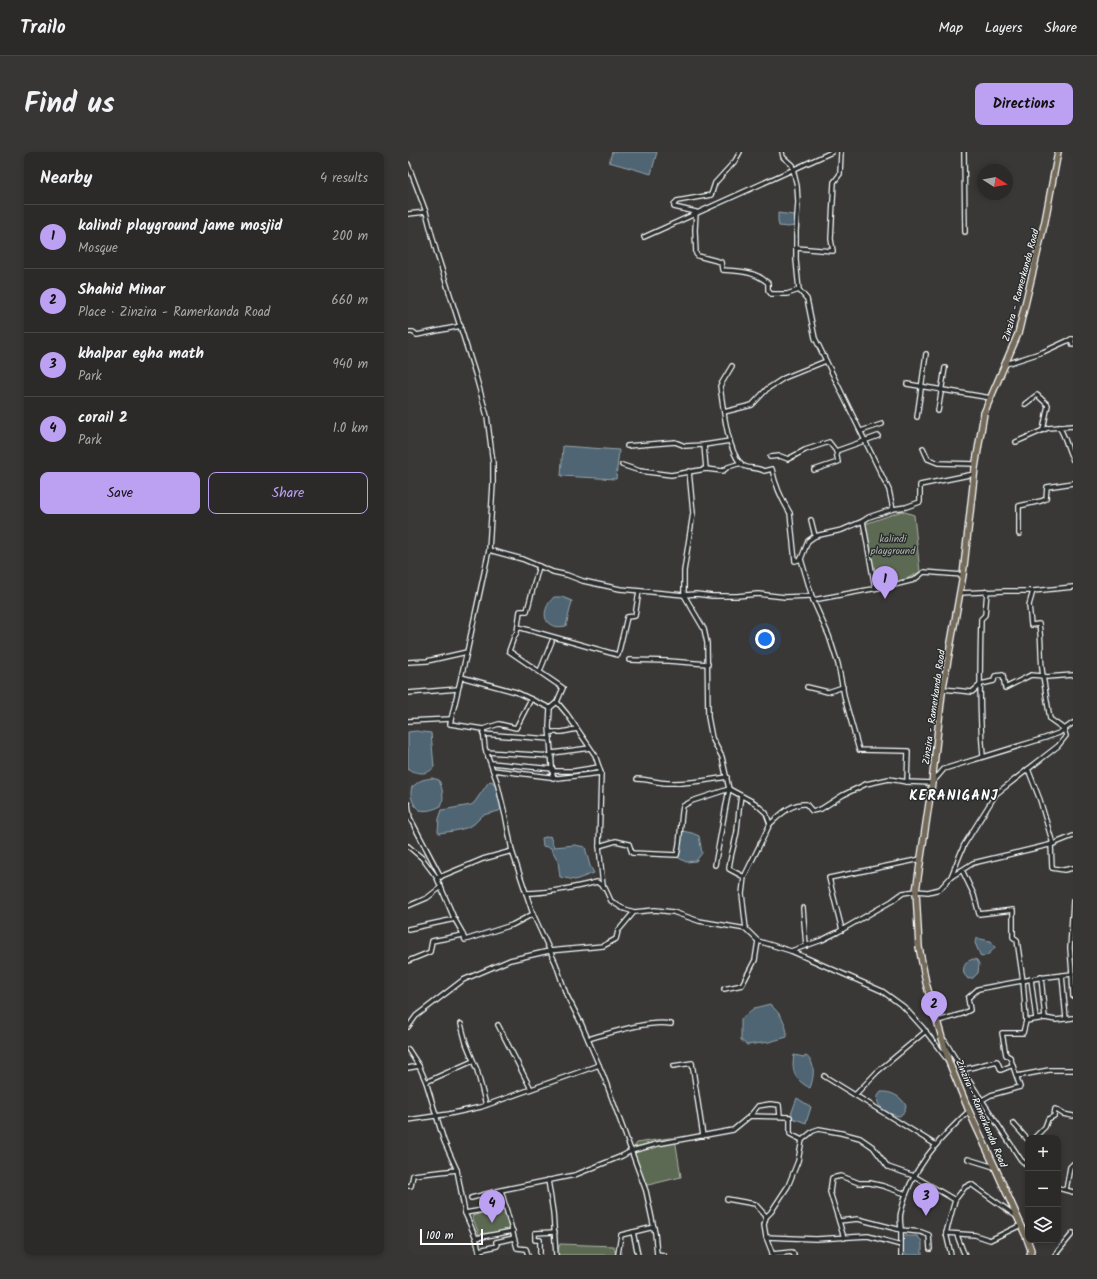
<!DOCTYPE html>
<meta charset="utf-8">
<style>
body{margin:0;font-family:Kalam,sans-serif;background:#373635;color:#f1f3f6}
.controls{position:absolute;right:12px;bottom:12px;display:grid;overflow:hidden;border-radius:8px;box-shadow:0 2px 6px #0003}
.controls button{width:36px;height:36px;display:grid;place-items:center;padding:0;border:0;border-bottom:1px solid #474646;background:#2b2a29;color:#f1f3f6;font:20px sans-serif}
.compass{position:absolute;left:569px;top:12px;width:36px;height:36px;border-radius:50%;background:#2b2a29;box-shadow:0 2px 6px #0003;rotate:101deg}
.scale{position:absolute;left:12px;bottom:10px;width:63px;box-sizing:border-box;padding-left:4px;border:2px solid #fff;border-top:0;font-size:11px;line-height:14px;white-space:nowrap;color:#fff;-webkit-text-stroke:3px #2a2d2e;paint-order:stroke}
.you{position:absolute;left:357px;top:487px;width:14px;height:14px;margin:-10px;border:3px solid #fff;border-radius:50%;background:#1a73e8;box-shadow:0 0 0 6px #1a73e833}
.badge{display:grid;place-items:center;width:26px;height:26px;border-radius:50%;background:#bca0f2;color:#111;font-size:13px;font-weight:700}
.pin{position:absolute;translate:-50% -33px;filter:drop-shadow(0 1px 2px #0008)}
.pin::after{content:'';position:absolute;top:21px;width:14px;height:12px;background:inherit;clip-path:polygon(0 0,100% 0,50% 100%)}
.list{margin:0;padding:0;list-style:none}
h2{display:flex;justify-content:space-between;align-items:center;height:52px;margin:0;padding:0 16px;font-size:17px}
h2 small{font-size:13px;font-weight:400;color:#a6a7a8}
.list li{display:grid;grid-template-columns:26px 1fr auto;gap:12px;align-items:center;box-sizing:border-box;height:64px;padding:0 16px;border-top:1px solid #474646}
.list b{display:block;font-size:15px;white-space:nowrap}
.list p{margin:0;font-size:13px;white-space:nowrap;color:#a6a7a8}
.list em{font-size:13px;font-style:normal;color:#a6a7a8}
.actions{display:flex;gap:8px;padding:12px 16px}
.actions a{flex:1;padding:9px 0;border:1px solid #bca0f2;border-radius:8px;text-align:center;font-size:14px;color:#bca0f2}
.actions .main{background:#bca0f2;color:#111}
.icon{flex:none;width:22px;height:22px;fill:none;stroke:currentColor;stroke-width:2;stroke-linecap:round;stroke-linejoin:round}
.map{position:relative;flex:none;width:665px;height:1103px;overflow:hidden;border-radius:8px}
header{display:flex;align-items:center;gap:24px;box-sizing:border-box;height:56px;padding:0 20px;background:#2b2a29;border-bottom:1px solid #474646}
header strong{font-size:19px}
nav{display:flex;gap:22px;margin-inline-start:auto;font-size:14px}
.intro{display:flex;align-items:center;justify-content:space-between;box-sizing:border-box;height:96px;padding:0 24px}
h1{margin:0;font-size:28px}
.button{padding:10px 18px;border-radius:8px;background:#bca0f2;color:#111;font-size:14px;font-weight:700}
main{display:flex;gap:24px;padding:0 24px}
aside{flex:1;background:#2b2a29;border-radius:8px;box-shadow:0 2px 6px #0003}
.map>svg:first-child{display:block}
</style>
<header>
<strong>Trailo</strong>
<nav><a>Map</a><a>Layers</a><a>Share</a></nav>
</header>
<div class="intro"><h1>Find us</h1><a class="button">Directions</a></div>
<main>
<aside>
<h2>Nearby<small>4 results</small></h2>
<ul class="list">
<li><span class="badge">1</span><div><b>kalindi playground jame mosjid</b><p>Mosque</p></div><em>200 m</em></li>
<li><span class="badge">2</span><div><b>Shahid Minar</b><p>Place · Zinzira - Ramerkanda Road</p></div><em>660 m</em></li>
<li><span class="badge">3</span><div><b>khalpar egha math</b><p>Park</p></div><em>940 m</em></li>
<li><span class="badge">4</span><div><b>corail 2</b><p>Park</p></div><em>1.0 km</em></li>
</ul>
<div class="actions"><a class="main">Save</a><a>Share</a></div>
</aside>
<div class="map">
<svg width="665" height="1103" viewBox="0 0 665 1103">
<rect width="100%" height="100%" fill="#393837"/>
<filter id="ink" filterUnits="userSpaceOnUse"><feTurbulence type="fractalNoise" baseFrequency=".025" numOctaves="2"/><feDisplacementMap in="SourceGraphic" scale="8" xChannelSelector="R" yChannelSelector="G"/><feConvolveMatrix kernelMatrix="1 2 1 2 8 2 1 2 1" color-interpolation-filters="sRGB"/></filter>
<g filter="url(#ink)">
<g fill="#5d6a52" stroke="#aeb4a8">
<path d="M494,359L506,363L512,420L498,427L468,433L457,372Z"/>
<path d="M261,986H267L273,1025L236,1034L223,999L229,991Z"/>
<path d="M98,1054L105,1079L72,1085L64,1064Z"/>
<path d="M152,1092L206,1094L208,1103H148Z"/>
</g>
<g fill="#4f6573" stroke="#95a3ab">
<path d="M204,0H249L243,22L201,10Z"/>
<path d="M370,61L386,63V74L380,75L371,74L370,68Z"/>
<path d="M155,294L211,298L208,327L153,324Z"/>
<path d="M146,445H154L164,449L158,474C135,479 131,459 146,445Z"/>
<path d="M8,579L23,581L26,615C19,624 10,621 0,618V580Z"/>
<path d="M24,626L31,628C34,636 37,646 33,654C27,657 18,660 12,658C5,655 1,642 4,635C6,634 10,630 12,629C15,627 20,627 24,626Z"/>
<path d="M82,629L85,630L90,639L93,656L91,659L75,663L66,672L58,676L46,679L31,681L30,679L31,667L34,658L63,653L66,651L80,631Z"/>
<path d="M274,679L284,681L291,684L294,701L288,709L278,710L269,705C268,695 268,687 274,679Z"/>
<path d="M142,684L146,695L167,693L177,695L182,714L186,721L167,728L152,725L150,709L143,696L135,694L134,686Z"/>
<path d="M568,787C574,786 578,789 583,789L587,795C584,800 579,804 573,805L567,791Z"/>
<path d="M565,807L569,808L571,812L570,821L565,826L560,827L556,822C554,815 558,809 565,807Z"/>
<path d="M362,852C372,862 379,870 379,885L361,890L339,893L333,888V867L346,856Z"/>
<path d="M386,903L396,905L398,904C408,910 406,926 402,936C387,928 383,920 386,903Z"/>
<path d="M473,940C483,939 494,945 498,954L496,960L492,964C482,964 461,952 473,940Z"/>
<path d="M389,946L403,955L398,971L382,965Z"/>
<path d="M492,1084H509L514,1089V1103H491Z"/>
</g>
<g fill="none" stroke-linecap="round" stroke-linejoin="round">
<defs>
<g id="street">
<path d="M332,0L327,9L307,31L303,43L269,49L266,52V55L288,60L287,78L288,102L290,104L313,110L314,118C331,119 347,119 360,131V138L363,142H379L391,138"/>
<path d="M374,0L375,5L384,13L389,34L390,50L388,79V108L391,138L399,147L407,186L481,338L485,357L461,365L455,369L467,436"/>
<path d="M556,0L557,80"/>
<path d="M0,12L18,60L29,102L67,221L79,264L85,311V332L81,398L59,500L19,509L0,510"/>
<path d="M0,62L18,60"/>
<path d="M236,85L424,0"/>
<path d="M388,96L425,99L423,87L426,30L432,22L433,0"/>
<path d="M0,180H5L9,183L53,174"/>
<path d="M663,187L665,193"/>
<path d="M598,212L635,200L659,189L665,187"/>
<path d="M324,214L312,234C315,254 319,297 333,312C339,318 348,314 356,319L364,317C367,332 374,348 382,361L387,409L393,407L400,389L407,384L434,378L455,369"/>
<path d="M499,232L583,246"/>
<path d="M617,252L629,243L640,253L635,278"/>
<path d="M530,259L537,216"/>
<path d="M316,260L344,253L359,237L376,226L418,209"/>
<path d="M509,265L518,202"/>
<path d="M651,275C658,285 659,297 665,308"/>
<path d="M453,279L474,272"/>
<path d="M608,290L640,276L665,274"/>
<path d="M296,293L298,317"/>
<path d="M219,294L267,290L277,294L296,293L322,289"/>
<path d="M515,296L520,307L530,311L568,312"/>
<path d="M428,299L470,284"/>
<path d="M362,305L372,304L380,307L397,298L421,290L428,299L430,310L406,318"/>
<path d="M214,313L232,319L263,323L298,317L315,319L320,315L333,311"/>
<path d="M281,319L285,361L276,419V443L296,477L299,491L300,565L304,586L314,605L321,637L347,651L358,661L362,672L336,725L334,742L338,777L350,789L383,799L474,839L496,855L515,876L538,906"/>
<path d="M485,357L498,355L512,350V333L566,322"/>
<path d="M403,368L407,384"/>
<path d="M611,382V354L633,349L638,347L639,335L665,331"/>
<path d="M81,398L114,407L145,420L159,423L175,429L212,437L276,443L288,442L304,444H329L350,442L377,445L403,444"/>
<path d="M393,407L405,448L421,484L430,512L437,548L451,598L500,599L499,630L524,631L536,617L637,586L651,581L665,571"/>
<path d="M131,414L119,459H112L109,480L106,485L101,499L155,536L149,550L159,562L187,603L193,621"/>
<path d="M625,439L621,453L623,473L631,472C634,490 632,507 635,524L639,525L665,523"/>
<path d="M551,441L597,439H625L665,435"/>
<path d="M405,448L486,433L506,428L516,420L555,423"/>
<path d="M110,475L210,503L219,465L227,464L231,439"/>
<path d="M59,500L42,572L75,577L77,596L89,630L98,667L104,699L125,762L148,812L158,842L173,871L196,925L238,1039L247,1081L249,1103"/>
<path d="M221,508L260,509L300,512"/>
<path d="M132,519L144,489"/>
<path d="M53,525L108,540L142,556L149,550"/>
<path d="M399,535L420,540L435,535"/>
<path d="M535,537L564,540L573,532L586,529L587,524L595,523L597,536L623,523L635,524L642,567L656,577L658,584L650,594L588,642L556,693L543,725"/>
<path d="M0,541L50,537"/>
<path d="M142,556L141,575L145,626"/>
<path d="M0,569L43,567"/>
<path d="M75,577L91,572L108,576L123,547"/>
<path d="M142,580H154L169,577"/>
<path d="M75,582L142,587"/>
<path d="M78,600L144,604"/>
<path d="M144,601L182,596"/>
<path d="M575,604C571,559 572,513 573,467L577,463L579,439"/>
<path d="M83,611L145,617"/>
<path d="M620,617L632,648L645,692"/>
<path d="M85,618L150,626L193,621L191,694L195,734"/>
<path d="M145,619H166L191,615"/>
<path d="M229,627C240,627 249,631 260,631C280,632 299,628 319,625"/>
<path d="M333,644C331,656 330,667 329,679C327,692 322,704 321,717L336,725"/>
<path d="M0,652L2,666L33,725"/>
<path d="M362,672C372,663 383,651 398,652L404,659L413,657L435,643L458,632L481,627L499,630"/>
<path d="M643,692L644,716L656,718L665,716"/>
<path d="M0,694L14,706L29,726L75,707L104,699"/>
<path d="M191,694L208,689L221,692L224,701L269,703C273,687 272,670 275,654L284,649L321,637L307,713"/>
<path d="M554,718L566,743L571,762L605,758V785L609,788L615,829L618,869L637,866L648,868L665,866"/>
<path d="M29,726L46,766L54,780L57,788L104,773L125,762"/>
<path d="M118,741C142,741 165,736 189,730L197,736L203,749L214,756L226,760L247,758L265,760L291,769L338,777"/>
<path d="M0,754L19,746L33,735"/>
<path d="M395,756L398,794"/>
<path d="M0,777L47,767"/>
<path d="M434,778L421,726L513,707"/>
<path d="M383,799L414,788L430,780L484,749L495,741L508,739L520,740L532,737L543,725L565,711L645,692L665,684"/>
<path d="M0,809L22,800L24,789L55,783"/>
<path d="M665,822H664L665,844"/>
<path d="M654,823L658,867"/>
<path d="M633,825L637,866"/>
<path d="M623,827L628,867"/>
<path d="M316,837L334,833L347,808L350,789"/>
<path d="M530,869L554,862L562,858L560,846L570,837L630,826L664,822L662,796L665,749"/>
<path d="M53,872L58,891L69,918L78,953"/>
<path d="M90,873L123,937"/>
<path d="M0,875L8,864L55,828L102,808L141,799L195,794L208,787L210,779L226,760"/>
<path d="M180,887C203,881 239,868 263,872"/>
<path d="M537,889L554,918L613,1008L620,1014"/>
<path d="M0,897L11,914L18,930L36,989L49,1018L57,1061"/>
<path d="M265,914L284,911L295,984"/>
<path d="M0,916L11,914"/>
<path d="M554,918L589,909L593,918L605,913"/>
<path d="M416,924L528,993"/>
<path d="M609,924L641,918H665"/>
<path d="M18,930L65,909"/>
<path d="M447,943L469,920L518,879"/>
<path d="M574,948L583,943L612,935L602,905L598,903L594,881H615L618,869"/>
<path d="M342,964L350,954L362,952L371,953L372,964"/>
<path d="M0,968L41,962L73,955L191,913"/>
<path d="M605,971L620,988"/>
<path d="M626,986L637,975L640,967L646,964L647,957L655,962L665,964"/>
<path d="M560,1007L586,1015"/>
<path d="M140,1028L145,1060L148,1103"/>
<path d="M0,1034H3L5,1023L49,1018"/>
<path d="M650,1036L665,1040"/>
<path d="M658,1038L662,1015L665,1012"/>
<path d="M63,1046L93,1038"/>
<path d="M319,1047L347,1052L357,1063L358,1065L356,1073L358,1085L365,1103"/>
<path d="M547,1048L557,1035L563,1032L608,1064"/>
<path d="M358,1065L363,1060L380,1034L390,1009L394,988L405,979L411,977L433,981L452,986L465,995L480,1015L506,1024L547,1048L538,1081L567,1083L582,1088L613,1073"/>
<path d="M431,1069L450,1067L493,1078L513,1080L521,1083L522,1097"/>
<path d="M225,1080L230,1103"/>
<path d="M538,1081L543,1103"/>
<path d="M549,1083L555,1099L557,1103"/>
<path d="M358,1085L408,1087L460,1084L493,1093"/>
<path d="M68,1086L57,1061L98,1054"/>
<path d="M436,1086L422,1040L424,1026L433,1024L451,1031H462L475,1034L498,1042"/>
<path d="M71,1098L89,1094L88,1090L106,1086"/>
<path d="M210,1102L213,1083L246,1075"/>
<path d="M249,1102L256,1103"/>
<path d="M364,1102L384,1100L386,1103"/>
<path d="M72,1103L68,1086L105,1079"/>
<path d="M120,1103L118,1097L109,1096L93,1038L167,1023L214,1004L223,999L249,992L325,978L342,964L382,965V982L394,988"/>
<path d="M132,1103V1088H127V1081L147,1080"/>
<path d="M493,1103C493,1095 493,1087 493,1078C493,1072 491,1066 493,1060C501,1019 531,987 561,959"/>
<path d="M647,1103L665,1081"/>
</g>
<path id="primary" d="M622,1103L623,1098L618,1084L587,1015L561,959L541,910L518,831L511,795L508,739L524,631L534,541L555,423L567,316L576,261L610,182L637,69L650,0"/>
</defs>
<use href="#street" stroke="#fff" stroke-width="6"/>
<use href="#primary" stroke="#fff" stroke-width="8"/>
<use href="#street" stroke="#2a2d2e" stroke-width="3.5"/>
<use href="#primary" stroke="#736b5a" stroke-width="5.5"/>
</g>
</g>
<g text-anchor="middle" stroke-width="3" stroke-linejoin="round" paint-order="stroke">
<g font-size="10" fill="#fff" stroke="#2a2d2e">
<text transform="translate(612 133) rotate(-75)" y="4">Zinzira - Ramerkanda Road</text>
<text transform="translate(525 555) rotate(-82)" y="4">Zinzira - Ramerkanda Road</text>
<text transform="translate(574 961) rotate(67)" y="4">Zinzira - Ramerkanda Road</text>
</g>
<g font-size="10" fill="#aeb4a8" stroke="#2a2d2e">
<text x="485" y="390">kalindi<tspan x="485" dy="12">playground</tspan></text>
</g>
<g font-size="14" font-weight="bold" letter-spacing="1" fill="#fff" stroke="#2a2d2e">
<text x="546" y="648">KERANIGANJ</text>
</g>
</g>
</svg>
<div class="controls">
<button>+</button>
<button>−</button>
<button><svg class="icon" aria-label="layers" viewBox="0 0 24 24"><path d="M12 4l9 5-9 5-9-5zM3 14l9 5 9-5"/></svg></button>
</div>
<svg class="compass" viewBox="-18 -18 36 36"><path d="M0-13l5 13h-10z" fill="#e53935"/><path d="M0 13l5-13h-10z" fill="#a6a7a8"/></svg>
<div class="scale">100 m</div>
<div class="you"></div>
<div class="pin badge" style="left:477px;top:447px">1</div>
<div class="pin badge" style="left:526px;top:872px">2</div>
<div class="pin badge" style="left:518px;top:1064px">3</div>
<div class="pin badge" style="left:84px;top:1071px">4</div>
</div>
</main>
